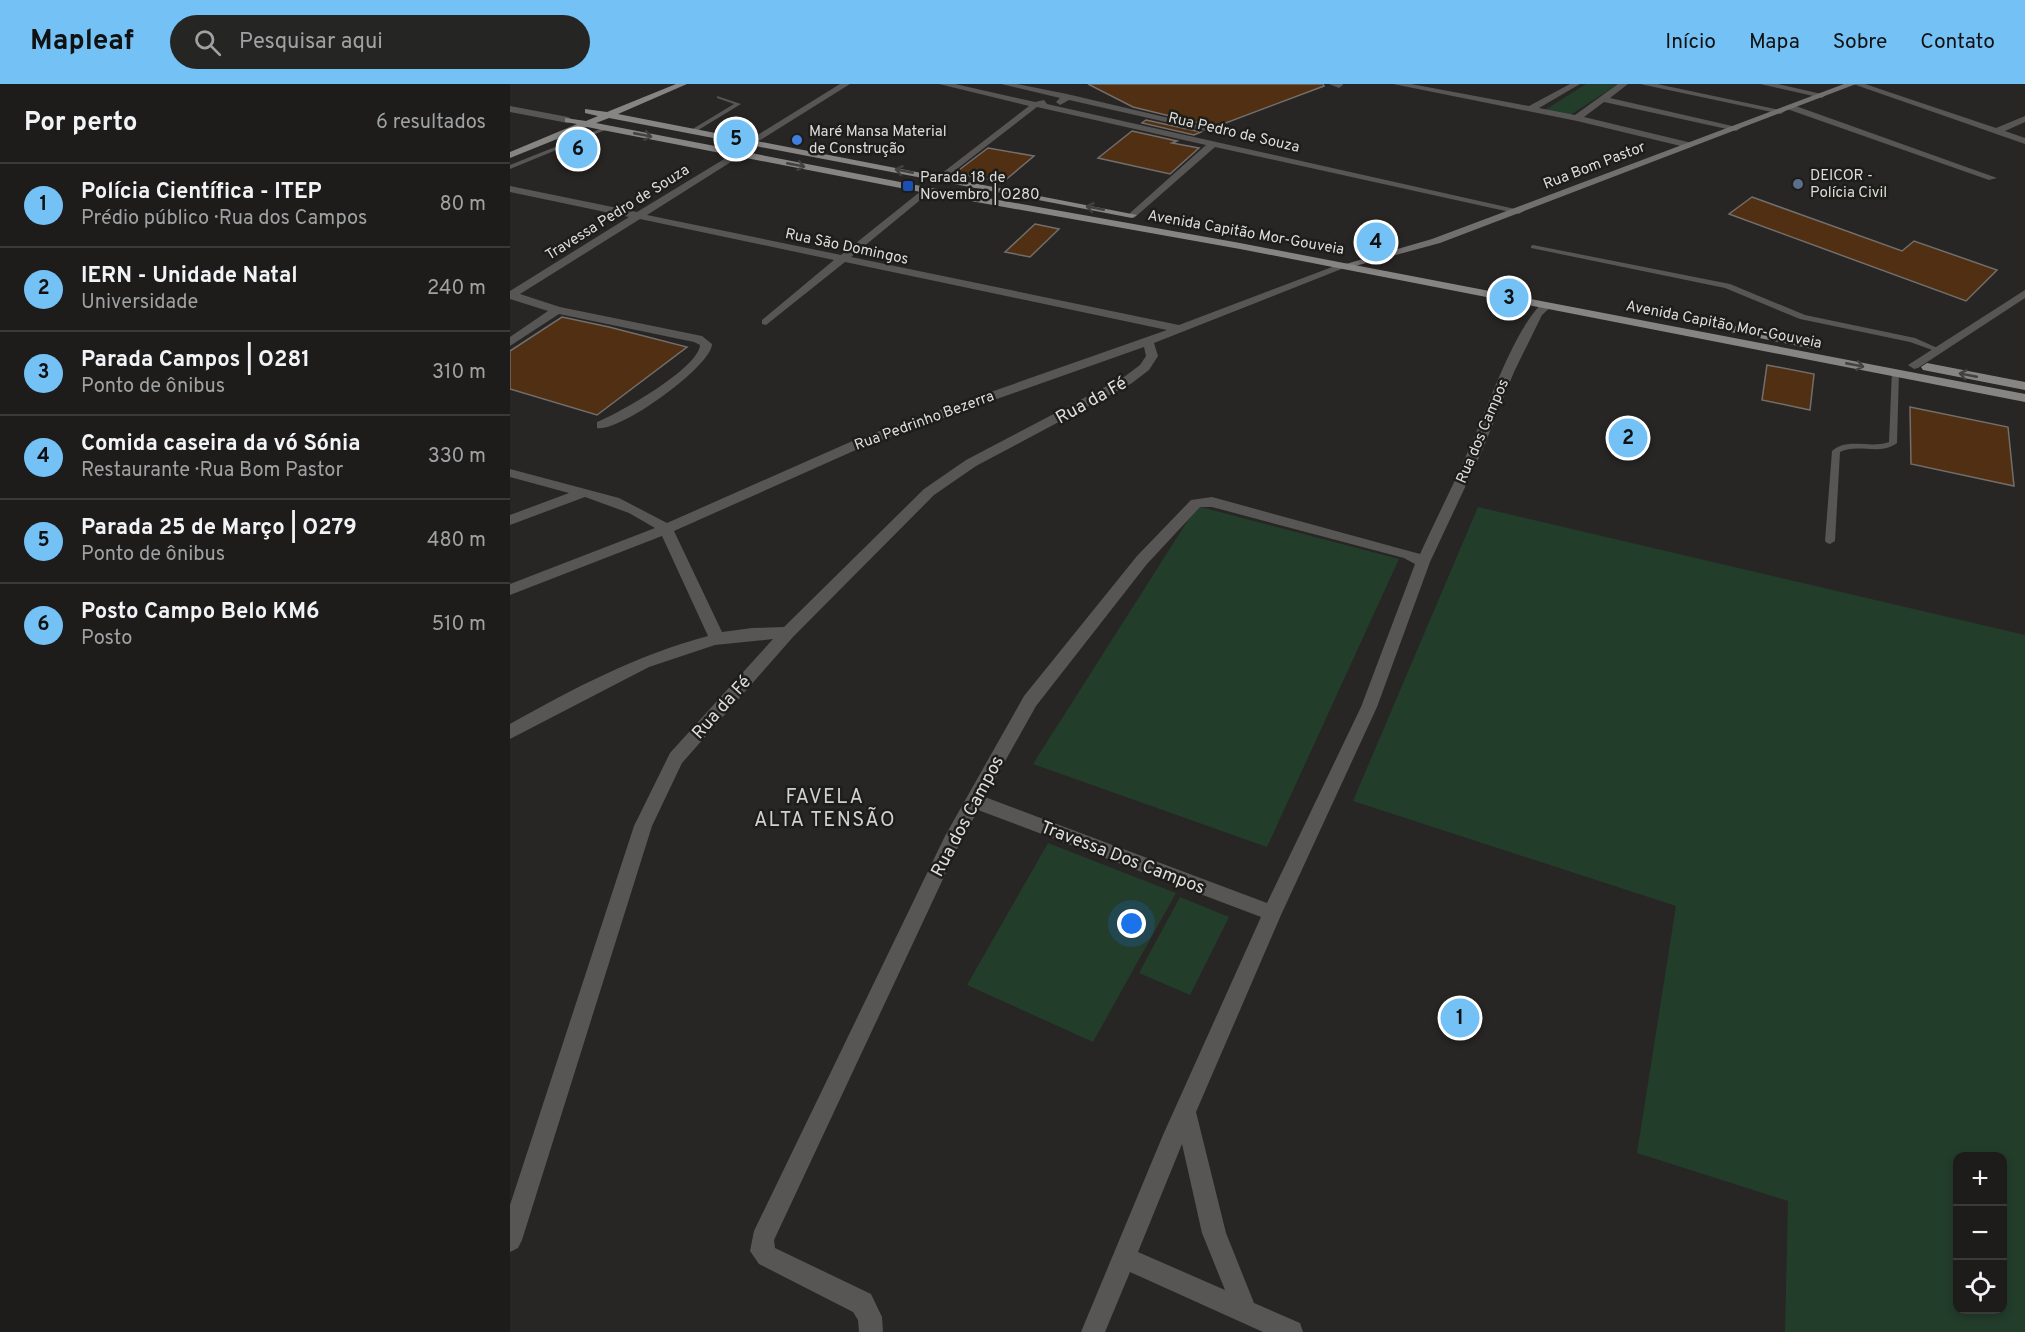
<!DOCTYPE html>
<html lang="pt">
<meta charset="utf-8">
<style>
body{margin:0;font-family:Overpass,sans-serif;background:#252524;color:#f1f3f6}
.controls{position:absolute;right:18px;bottom:18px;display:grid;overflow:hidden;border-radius:12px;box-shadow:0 3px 9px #0003}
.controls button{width:54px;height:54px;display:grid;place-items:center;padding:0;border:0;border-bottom:2px solid #3b3a3a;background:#1d1c1b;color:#f1f3f6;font:30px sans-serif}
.you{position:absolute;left:622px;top:840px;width:21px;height:21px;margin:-15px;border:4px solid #fff;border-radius:50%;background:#1a73e8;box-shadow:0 0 0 9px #1a73e833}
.badge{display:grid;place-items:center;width:39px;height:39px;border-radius:50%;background:#73c1f5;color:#111;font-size:20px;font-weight:700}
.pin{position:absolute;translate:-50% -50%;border:3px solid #fff;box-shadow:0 2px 6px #0006}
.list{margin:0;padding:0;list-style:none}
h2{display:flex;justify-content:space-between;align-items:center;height:78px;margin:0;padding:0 24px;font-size:26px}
h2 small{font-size:20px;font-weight:400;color:#a0a1a3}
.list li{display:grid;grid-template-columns:39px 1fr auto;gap:18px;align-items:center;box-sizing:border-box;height:84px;padding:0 24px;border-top:2px solid #3b3a3a}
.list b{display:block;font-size:22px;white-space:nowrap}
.list p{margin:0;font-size:20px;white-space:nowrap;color:#a0a1a3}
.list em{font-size:20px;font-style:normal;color:#a0a1a3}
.icon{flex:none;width:33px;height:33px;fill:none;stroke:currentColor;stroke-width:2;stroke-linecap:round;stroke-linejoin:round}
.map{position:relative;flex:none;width:1515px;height:1248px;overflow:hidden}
header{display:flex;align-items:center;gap:36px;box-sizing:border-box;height:84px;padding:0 30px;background:#73c1f5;color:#111}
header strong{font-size:28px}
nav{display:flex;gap:33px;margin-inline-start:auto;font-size:21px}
.search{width:420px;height:54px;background:#252524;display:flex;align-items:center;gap:15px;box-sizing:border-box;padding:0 21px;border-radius:33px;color:#a0a1a3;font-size:22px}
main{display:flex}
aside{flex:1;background:#1d1c1b}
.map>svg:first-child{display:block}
</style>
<header>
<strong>Mapleaf</strong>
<div class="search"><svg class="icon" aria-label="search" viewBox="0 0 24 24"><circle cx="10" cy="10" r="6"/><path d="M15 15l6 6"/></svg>Pesquisar aqui</div>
<nav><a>Início</a><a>Mapa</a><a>Sobre</a><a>Contato</a></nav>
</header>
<main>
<aside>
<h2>Por perto<small>6 resultados</small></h2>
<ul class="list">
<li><span class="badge">1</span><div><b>Polícia Científica - ITEP</b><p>Prédio público · Rua dos Campos</p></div><em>80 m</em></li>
<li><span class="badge">2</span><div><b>IERN - Unidade Natal</b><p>Universidade</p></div><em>240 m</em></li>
<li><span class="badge">3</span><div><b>Parada Campos | O281</b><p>Ponto de ônibus</p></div><em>310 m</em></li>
<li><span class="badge">4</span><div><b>Comida caseira da vó Sónia</b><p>Restaurante · Rua Bom Pastor</p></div><em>330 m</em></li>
<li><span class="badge">5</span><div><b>Parada 25 de Março | O279</b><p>Ponto de ônibus</p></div><em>480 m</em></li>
<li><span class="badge">6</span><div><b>Posto Campo Belo KM6</b><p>Posto</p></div><em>510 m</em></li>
</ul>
</aside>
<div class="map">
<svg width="1515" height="1248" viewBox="0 0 1515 1248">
<rect width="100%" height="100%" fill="#272624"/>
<g fill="#233d2b" fill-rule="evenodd">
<path d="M1076,0H1108L1060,31L1035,26Z"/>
<path d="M687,422L889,475L757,763L523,680Z"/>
<path d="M968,423L1515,551V1248H1275L1278,1117L1127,1069L1166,822L843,717ZM1448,1072H1492V1226H1448Z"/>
<path d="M538,759L666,809L583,958L457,901Z"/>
<path d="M670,813L719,833L680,911L629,889Z"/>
</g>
<g fill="#512f13" stroke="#716e6c" stroke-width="1.5">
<path d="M578,0H813L814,2L705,43L623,23Z"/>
<path d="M636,36L691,48L684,51L632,39Z"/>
<path d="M622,47L667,57L662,59L689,64L660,90L588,74Z"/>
<path d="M478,64L524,72L493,98L445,89Z"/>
<path d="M1242,113L1392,167L1404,157L1487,186L1456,217L1219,130Z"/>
<path d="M525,140L549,145L520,173L495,168Z"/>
<path d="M52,233L99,243L177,263L87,331L0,305V267Z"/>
<path d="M1257,281L1304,290L1300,326L1252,316Z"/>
<path d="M1400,323L1498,343L1504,402L1401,380Z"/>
</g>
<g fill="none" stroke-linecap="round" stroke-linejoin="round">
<g fill="#575655" fill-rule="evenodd">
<path d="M207,12L231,20L185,48H181V46L224,20L207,14Z"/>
<path d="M95,43L100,44L0,85V81Z"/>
<path d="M1023,161L1220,200L1295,231L1405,254L1432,266L1428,268L1400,258L1290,235L1215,204L1021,164V162Z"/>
<path d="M1382,286H1385L1389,288L1387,359C1370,372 1348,359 1330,368L1325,457L1320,460L1317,459L1315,457L1322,367C1338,353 1360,365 1379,358Z"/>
</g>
<g fill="#575655" fill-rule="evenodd">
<path d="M330,0H340L244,60L236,58Z"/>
<path d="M429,0H445L525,18L534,16L537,20L1014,127L1009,130L705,63L624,134L619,131L620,129L696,61L527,23L430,98L427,97V93L519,22Z"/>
<path d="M491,0H507L557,10L714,47L709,50L559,16L550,21L546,18L550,14Z"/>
<path d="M819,0H833V1L829,4Z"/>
<path d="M883,0H901L1019,22L1060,0H1070L1029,24L1065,31L1108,0H1118L1100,14L1231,44L1226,47L1094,18L1074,33L1182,59L1184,61L1179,64L1067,37Z"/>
<path d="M1130,0H1147L1275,27L1271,30Z"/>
<path d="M1250,0H1268L1316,11L1312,14Z"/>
<path d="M1343,0H1355L1486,44L1515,32V38L1495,47L1515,54V60Z"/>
<path d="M1277,21H1283L1487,94L1479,96L1277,25Z"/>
<path d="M0,22L58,33L63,36L58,39L0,28Z"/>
<path d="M229,66L232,67V71L137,131L331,171L416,103L421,106L420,108L341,173L669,241L830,180L839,182L644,259L648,272L639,286L622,299L466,382L424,411L283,553L172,679L142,742L12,1156L8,1164L0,1168V1121L124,742L160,669L263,555L205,561L139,583L0,655V640C64,604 127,571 198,552L152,452L0,511V500L145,444L119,429L75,413L0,441V431L59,409L0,393V385L109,414L157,439L347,355L657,246L335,178L256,241L252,240V236L324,176L130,135L10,210L50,223L192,252L202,260C202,282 109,349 87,344V338C108,330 189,284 190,261L184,258L49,230L0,262V253L38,227L0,215V207L119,133L0,108V102L127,128ZM634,263L636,272L630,281L614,293L456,376L414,405L274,543L242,544L212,548L164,447L357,361Z"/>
<path d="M1515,206V214L1408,284L1404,285L1398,281Z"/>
<path d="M1034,218L1044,220L1032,231L1004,288L972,367L920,478L867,623L771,831L686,1028L716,1149L744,1219L790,1239L793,1248H753L620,1188L595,1248H571L653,1051L751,833L468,726L448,763L264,1156L265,1164L361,1210L372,1233L373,1248H349L348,1236L343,1228L249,1180L240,1167L244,1147L435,752L514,612L627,472L681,416L702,413L910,470C926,435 944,400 959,365C976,328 1005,241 1034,218ZM690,423H702L894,474L905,480L851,623L757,819L475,713L526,622L637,480ZM672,1060L692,1149L715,1206L628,1168Z"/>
</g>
<path fill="#72706f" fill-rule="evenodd" d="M1334,0H1346L930,159L834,185L829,182L922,155Z"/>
<g fill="#878583" fill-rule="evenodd">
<path d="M166,0H177L108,30L627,131L622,134L99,34L86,39L416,103L730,159L1515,310V318L730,165L416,109L77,43L0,74V68L67,40L55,38V34L76,37L88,32L75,29V25L97,28Z"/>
<path d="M1181,234L1303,257L1309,261L1303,265L1177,239V235Z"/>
<path d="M1417,279L1515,298V306L1413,286L1411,283Z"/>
</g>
</g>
<defs><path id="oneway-shaft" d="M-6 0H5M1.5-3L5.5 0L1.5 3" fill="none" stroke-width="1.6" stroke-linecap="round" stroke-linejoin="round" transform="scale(1.5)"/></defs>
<g stroke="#42413f">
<use href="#oneway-shaft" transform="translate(133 51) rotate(11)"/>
<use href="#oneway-shaft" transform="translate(286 81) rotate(11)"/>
<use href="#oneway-shaft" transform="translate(394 87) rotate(-169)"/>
<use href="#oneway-shaft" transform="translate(585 124) rotate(-169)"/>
<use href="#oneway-shaft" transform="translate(1345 281) rotate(11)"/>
<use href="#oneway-shaft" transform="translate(1458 291) rotate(-169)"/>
</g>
<circle fill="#3f7fe0" stroke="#1d1d1a" stroke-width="2" cx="287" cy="56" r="6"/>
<circle fill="#5c6f8a" stroke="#1d1d1a" stroke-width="2" cx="1288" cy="100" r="6"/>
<rect fill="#1a4fb4" stroke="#1d1d1a" stroke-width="2" x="392" y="96" width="12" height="12" rx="3"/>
<g text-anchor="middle" stroke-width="5" stroke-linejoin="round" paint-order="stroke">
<g font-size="15" fill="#dedddb" stroke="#1d1d1a" text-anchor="start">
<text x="299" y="52">Maré Mansa Material<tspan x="299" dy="17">de Construção</tspan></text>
<text x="1300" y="96">DEICOR -<tspan x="1300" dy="17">Polícia Civil</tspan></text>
<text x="410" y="98">Parada 18 de<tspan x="410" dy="17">Novembro | O280</tspan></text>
</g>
<g font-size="15" fill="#dedddb" stroke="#1d1d1a">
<text transform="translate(724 48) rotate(13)" y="5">Rua Pedro de Souza</text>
<text transform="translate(1084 81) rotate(-21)" y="5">Rua Bom Pastor</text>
<text transform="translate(107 128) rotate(-32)" y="5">Travessa Pedro de Souza</text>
<text transform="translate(736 148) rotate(10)" y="5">Avenida Capitão Mor-Gouveia</text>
<text transform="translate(337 162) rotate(12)" y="5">Rua São Domingos</text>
<text transform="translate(1214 240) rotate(11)" y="5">Avenida Capitão Mor-Gouveia</text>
<text transform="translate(414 336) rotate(-20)" y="5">Rua Pedrinho Bezerra</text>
<text transform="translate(972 347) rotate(-67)" y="5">Rua dos Campos</text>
</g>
<g font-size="18" fill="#dedddb" stroke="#1d1d1a">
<text transform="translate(581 316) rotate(-29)" y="6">Rua da Fé</text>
<text transform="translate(211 623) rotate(-48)" y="6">Rua da Fé</text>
<text transform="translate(457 732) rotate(-62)" y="6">Rua dos Campos</text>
<text transform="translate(613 773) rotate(21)" y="6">Travessa Dos Campos</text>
</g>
<g font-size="20" letter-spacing="1.5" fill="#d1d1cd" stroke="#1d1d1a">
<text x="315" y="719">FAVELA<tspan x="315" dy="23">ALTA TENSÃO</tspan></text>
</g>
</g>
</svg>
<div class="controls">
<button>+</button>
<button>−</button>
<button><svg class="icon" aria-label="locate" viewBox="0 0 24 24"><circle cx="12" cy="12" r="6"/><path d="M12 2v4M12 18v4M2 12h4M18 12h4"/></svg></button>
</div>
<div class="you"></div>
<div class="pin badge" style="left:950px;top:934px">1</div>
<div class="pin badge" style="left:1118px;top:354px">2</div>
<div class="pin badge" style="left:999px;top:214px">3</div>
<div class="pin badge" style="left:866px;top:158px">4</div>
<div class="pin badge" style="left:226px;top:55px">5</div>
<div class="pin badge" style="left:68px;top:65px">6</div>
</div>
</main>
